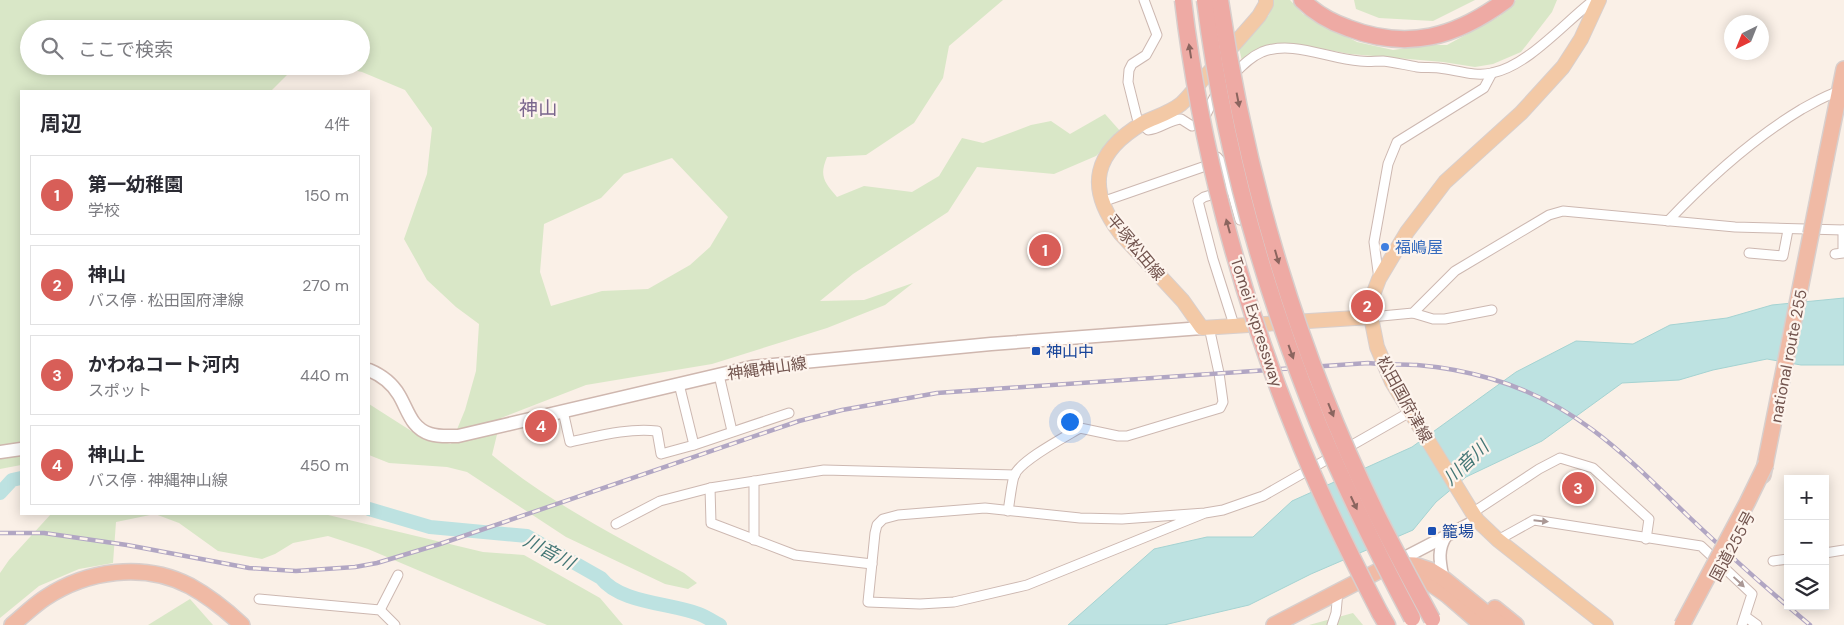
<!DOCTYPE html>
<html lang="ja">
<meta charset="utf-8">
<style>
body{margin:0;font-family:"DM Sans","Noto Sans JP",sans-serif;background:#f7f7f7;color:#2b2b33}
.controls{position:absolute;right:15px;bottom:15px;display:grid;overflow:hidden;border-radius:0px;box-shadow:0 2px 12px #0003}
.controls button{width:45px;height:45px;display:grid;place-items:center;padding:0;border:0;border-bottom:1px solid #e1e1e2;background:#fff;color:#2b2b33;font:25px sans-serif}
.compass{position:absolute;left:1724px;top:15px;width:45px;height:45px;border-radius:50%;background:#fff;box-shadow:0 2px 12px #0003;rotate:223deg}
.you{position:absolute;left:1069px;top:421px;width:18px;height:18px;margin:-12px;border:4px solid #fff;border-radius:50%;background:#1a73e8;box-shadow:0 0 0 8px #1a73e833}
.badge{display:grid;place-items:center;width:32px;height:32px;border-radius:50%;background:#d85e58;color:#fff;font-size:16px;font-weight:700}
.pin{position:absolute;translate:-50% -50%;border:2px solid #fff;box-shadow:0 1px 5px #0006}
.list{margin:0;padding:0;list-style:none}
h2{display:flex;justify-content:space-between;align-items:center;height:65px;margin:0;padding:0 20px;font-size:21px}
h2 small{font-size:16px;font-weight:400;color:#7c7c81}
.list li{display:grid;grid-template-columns:32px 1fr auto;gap:15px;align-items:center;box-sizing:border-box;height:80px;margin:0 10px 10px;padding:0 10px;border:1px solid #e1e1e2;border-radius:0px}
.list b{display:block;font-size:19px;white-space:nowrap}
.list p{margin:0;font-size:16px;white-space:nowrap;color:#7c7c81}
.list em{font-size:16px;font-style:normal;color:#7c7c81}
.icon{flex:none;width:28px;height:28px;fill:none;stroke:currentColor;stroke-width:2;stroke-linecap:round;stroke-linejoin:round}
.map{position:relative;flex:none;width:1844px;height:625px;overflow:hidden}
.search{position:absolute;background:#fff;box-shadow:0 2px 12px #0003;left:20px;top:20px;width:350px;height:55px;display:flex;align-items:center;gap:12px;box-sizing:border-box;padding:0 18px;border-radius:28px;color:#7c7c81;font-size:19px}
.panel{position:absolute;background:#fff;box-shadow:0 2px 12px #0003;left:20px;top:90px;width:350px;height:425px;border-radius:0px}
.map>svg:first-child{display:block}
</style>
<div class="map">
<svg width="1844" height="625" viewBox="0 0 1844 625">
<rect width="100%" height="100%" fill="#faf0e7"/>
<g fill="#d9e7c7" fill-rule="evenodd">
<path d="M0,0H1003L949,46L943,78L914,123L866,155L827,157C819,176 824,182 837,197L864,186L912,192L939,176L962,138L983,143L1031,125L1051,121L1070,134L1105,114L1121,132L1096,156L1054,174L977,167L948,212L853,274L820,301L864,300L913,283L885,305L827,328L712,364L586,385L501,418L492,455C550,503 618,537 684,573L697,583L688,589L665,584L566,537L467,472L447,467L389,463L369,455V404L416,434L451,444L465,410L476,371L479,324L456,307L427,280L404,239L427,174L432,128L405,90L362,72L335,66H361V29H29V66H296L271,91H21V465L0,469ZM672,158L728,217L710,247L690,265L648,289L602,291L551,306L540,272L544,224L601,198L624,174Z"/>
<path d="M1273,0H1290L1303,14L1357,42L1393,50L1426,45H1447L1500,16L1516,0H1557L1552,12L1521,52L1493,64L1475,67L1443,62L1350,54L1296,44L1278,43L1251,53L1242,61L1239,48L1269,15Z"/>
<path d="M1354,0H1475L1433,21L1379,18L1356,9Z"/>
<path d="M51,514H324L483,552L524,555L600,598L623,625H547L368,549L328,536L293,543L275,554L262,559L218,551L179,523L155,514L116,522L113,563L79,569L39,586L0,618V573L9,560Z"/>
<path d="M190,599L213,625H148Z"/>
<path d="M1353,613L1363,625H1309Z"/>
</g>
<path fill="#bde2e1" stroke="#a5d3d2" d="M1844,298V365H1801L1767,359L1713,370L1679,380L1622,383L1542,441L1466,477L1436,502L1413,530L1311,574L1249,605L1164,625H1068L1154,549L1207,537H1253L1292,501L1412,447L1516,372L1576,341L1633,344L1670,325L1727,318L1772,305Z"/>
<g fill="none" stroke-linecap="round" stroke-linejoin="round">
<g stroke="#bde2e1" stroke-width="14">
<path d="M0,493L12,480L21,478"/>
<path d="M369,509L430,527L527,536L601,578C620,603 670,603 699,614C707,617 714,622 720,625"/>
</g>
<defs>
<g id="minor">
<path d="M1144,0L1157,35L1146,55L1132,64L1129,70L1128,82L1137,118L1148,130C1160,129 1169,120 1181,119L1192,126C1211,119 1207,103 1220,89"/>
<path d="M1232,76C1241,67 1250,57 1262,52C1293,40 1328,59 1360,61C1367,62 1375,61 1383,61C1394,62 1405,65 1417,67C1424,68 1432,67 1439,68C1457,70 1474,77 1492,73C1528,66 1565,22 1594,0"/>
<path d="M1217,157L1225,166L1240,220"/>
<path d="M1231,189L1204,197L1198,201L1213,259L1234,325"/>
<path d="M1102,202L1220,161"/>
<path d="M1668,221C1708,179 1752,139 1802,109C1815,102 1826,95 1840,91"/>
<path d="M1749,253L1783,256L1788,230"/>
<path d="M1835,254L1843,253V230"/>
<path d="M1379,279L1374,242L1388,164L1397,142L1484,88L1492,73"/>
<path d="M1413,313L1433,319H1445L1492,310"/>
<path d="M1371,317L1413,313L1455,271L1549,215L1563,211L1735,227L1844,230"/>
<path d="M719,375L732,431"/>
<path d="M679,384L694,445"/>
<path d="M563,411L570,442C599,436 627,428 657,431L661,454L694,445L789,413"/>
<path d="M754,481V540"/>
<path d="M710,488L711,523L795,555L872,564"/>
<path d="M1008,511C1010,500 1011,487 1014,476C1019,461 1065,437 1080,428L1118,436H1127L1220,408L1223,402L1219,373L1209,327"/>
<path d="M1205,513L1027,585L954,602L920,604L868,602L875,533L877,525L883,519L898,515L985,508L1080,518L1122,519L1205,513L1223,510L1263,496L1410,412"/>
<path d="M1472,513L1539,469L1560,458L1593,468L1649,519L1646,539"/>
<path d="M616,524L660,501L710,488L824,470L1015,475"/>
<path d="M1498,540L1534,520L1701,546L1752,594L1742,625"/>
<path d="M1825,553L1844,550"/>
<path d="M1773,561L1788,559"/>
<path d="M259,599L380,610L395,625"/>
<path d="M380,610L398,575"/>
<path d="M1746,617L1757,625"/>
<path d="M1332,625L1336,613L1338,591"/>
</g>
<g id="tertiary">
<path d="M1394,563L1477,520"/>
<path d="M1443,578C1440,562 1437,550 1446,536"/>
</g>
<g id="secondary">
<path d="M369,370C381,375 392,383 399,395C408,410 411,428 430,434C439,437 448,436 458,436L752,367L991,344L1202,328"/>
<path d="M0,452L21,449"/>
</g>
<g id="primary">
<path d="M1266,0V4L1259,16C1241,37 1222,58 1203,79C1196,87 1189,97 1181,104C1170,113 1155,117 1143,123C1094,152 1085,187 1120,233L1183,301L1202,328L1371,317"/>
<path d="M1599,0L1581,39L1563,67L1521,113L1445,182L1407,232L1379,279L1373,295L1371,317L1377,347L1392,382L1477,520L1498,540L1606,625"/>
</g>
<g id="trunk">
<path d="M1826,158L1844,69"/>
<path d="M1763,475L1811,234"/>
<path d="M1417,574L1447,595L1482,625"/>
<path d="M1495,608L1516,625"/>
<path d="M12,625C23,616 33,606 45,598C87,570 144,562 190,586C210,597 226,610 242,625"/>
<path d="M1274,625L1392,564L1415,565L1430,570L1443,578L1501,625"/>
</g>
<g id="motorway">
<path d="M1302,0C1315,13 1331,22 1348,28C1408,51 1456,37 1506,0"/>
<path d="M1380,613L1387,625"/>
</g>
</defs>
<use href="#minor" stroke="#cdb8b1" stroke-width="11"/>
<use href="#tertiary" stroke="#cdb8b1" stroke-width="14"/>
<use href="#secondary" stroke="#cfb7af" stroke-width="15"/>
<use href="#primary" stroke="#d8cfcd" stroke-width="16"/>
<use href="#trunk" stroke="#d8cfcd" stroke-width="18"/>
<use href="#motorway" stroke="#d8cfcd" stroke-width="19"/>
<use href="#minor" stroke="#fff" stroke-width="9"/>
<use href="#tertiary" stroke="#fff" stroke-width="11"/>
<use href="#secondary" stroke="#fff" stroke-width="12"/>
<use href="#primary" stroke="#f3c9a6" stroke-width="14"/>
<use href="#trunk" stroke="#f0baa5" stroke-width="15"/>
<use href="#motorway" stroke="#eeaaa4" stroke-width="16"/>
<defs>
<path id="rail" d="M0,533H44L127,545L249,568L296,571L355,567L377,563L440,544L799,421L842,410L937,393L1368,363C1384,365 1401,364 1417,365C1442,367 1468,372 1492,379C1577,404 1627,457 1688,516C1728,554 1768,590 1810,625"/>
</defs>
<use href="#rail" stroke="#b1a6c3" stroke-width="4.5"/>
<use href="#rail" stroke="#fdf4ed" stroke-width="2.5" stroke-dasharray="8" stroke-linecap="butt"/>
<defs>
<g id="trunk-bridge">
<path d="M1811,234L1826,158"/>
<path d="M1682,625L1747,503L1766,464"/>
</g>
<g id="motorway-bridge">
<path d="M1183,0C1200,146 1240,295 1295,431C1319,493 1349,553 1380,613"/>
<path d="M1205,0C1223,145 1263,288 1318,423C1346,490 1378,554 1412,618"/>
<path d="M1220,0C1246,179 1299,357 1379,519C1396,553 1414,586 1432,619"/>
</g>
</defs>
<use href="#trunk-bridge" stroke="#d8cfcd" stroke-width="18" stroke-linecap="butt"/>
<use href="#motorway-bridge" stroke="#d8cfcd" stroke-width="19" stroke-linecap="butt"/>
<use href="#trunk-bridge" stroke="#f0baa5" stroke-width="15"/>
<use href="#motorway-bridge" stroke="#eeaaa4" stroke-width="16"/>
</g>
<defs><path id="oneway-solid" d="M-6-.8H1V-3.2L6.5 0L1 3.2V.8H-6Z" transform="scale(1.25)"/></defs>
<g fill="#8b655f">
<use href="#oneway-solid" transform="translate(1190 51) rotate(-99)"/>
<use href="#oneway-solid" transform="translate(1238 100) rotate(79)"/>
<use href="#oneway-solid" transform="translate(1228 226) rotate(-105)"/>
<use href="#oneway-solid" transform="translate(1277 257) rotate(74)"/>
<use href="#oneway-solid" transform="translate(1291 352) rotate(70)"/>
<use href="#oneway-solid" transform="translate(1331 410) rotate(68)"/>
<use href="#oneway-solid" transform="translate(1354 503) rotate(65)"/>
</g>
<g fill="#aa9895">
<use href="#oneway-solid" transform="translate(1541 521) rotate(6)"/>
<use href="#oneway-solid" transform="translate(1739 582) rotate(43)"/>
</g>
<circle fill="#3f7fe0" stroke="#fdf4ed" stroke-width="2" cx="1385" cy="247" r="5"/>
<g fill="#1a4fb4" stroke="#fdf4ed" stroke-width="2">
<rect x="1031" y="346" width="10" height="10" rx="2.5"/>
<rect x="1427" y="526" width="10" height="10" rx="2.5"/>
</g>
<g text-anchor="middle" stroke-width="4.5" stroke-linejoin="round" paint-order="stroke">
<g font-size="16" fill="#72544e" stroke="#fdf4ed">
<text transform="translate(1136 247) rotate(50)" y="6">平塚松田線</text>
<text transform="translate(1257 322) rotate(72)" y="6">Tomei Expressway</text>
<text transform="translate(1788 356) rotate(-79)" y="6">national route 255</text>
<text transform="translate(767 368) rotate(-8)" y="6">神縄神山線</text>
<text transform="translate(1405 399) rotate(61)" y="6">松田国府津線</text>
<text transform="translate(1732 546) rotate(-62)" y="6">国道255号</text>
</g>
<g font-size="16" fill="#366cbe" stroke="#fdf4ed" text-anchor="start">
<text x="1395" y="253">福嶋屋</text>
</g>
<g font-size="16" fill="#164399" stroke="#fdf4ed" text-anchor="start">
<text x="1046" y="357">神山中</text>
<text x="1442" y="537">籠場</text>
</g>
<g font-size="18" font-style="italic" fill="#437675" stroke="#fdf4ed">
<text transform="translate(1466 463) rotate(-44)" y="6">川音川</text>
<text transform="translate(549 552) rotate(28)" y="6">川音川</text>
</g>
<g font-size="19" fill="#7a668d" stroke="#fdf4ed">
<text x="538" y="115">神山</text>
</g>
</g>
</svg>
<div class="controls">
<button>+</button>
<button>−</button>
<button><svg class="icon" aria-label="layers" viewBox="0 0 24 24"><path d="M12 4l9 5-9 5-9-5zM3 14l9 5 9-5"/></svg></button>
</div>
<svg class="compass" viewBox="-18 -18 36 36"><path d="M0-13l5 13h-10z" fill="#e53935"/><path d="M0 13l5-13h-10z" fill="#7c7c81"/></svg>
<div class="you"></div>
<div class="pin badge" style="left:1045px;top:250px">1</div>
<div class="pin badge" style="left:1367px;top:306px">2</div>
<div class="pin badge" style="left:1578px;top:488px">3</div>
<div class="pin badge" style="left:541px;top:426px">4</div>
<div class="search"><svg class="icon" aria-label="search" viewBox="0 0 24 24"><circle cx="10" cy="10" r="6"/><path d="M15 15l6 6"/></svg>ここで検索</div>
<section class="panel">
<h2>周辺<small>4件</small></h2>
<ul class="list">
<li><span class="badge">1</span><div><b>第一幼稚園</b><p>学校</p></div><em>150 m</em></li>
<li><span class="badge">2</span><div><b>神山</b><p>バス停 · 松田国府津線</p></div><em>270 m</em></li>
<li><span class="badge">3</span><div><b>かわねコート河内</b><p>スポット</p></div><em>440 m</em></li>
<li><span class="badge">4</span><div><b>神山上</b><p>バス停 · 神縄神山線</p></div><em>450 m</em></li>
</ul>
</section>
</div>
